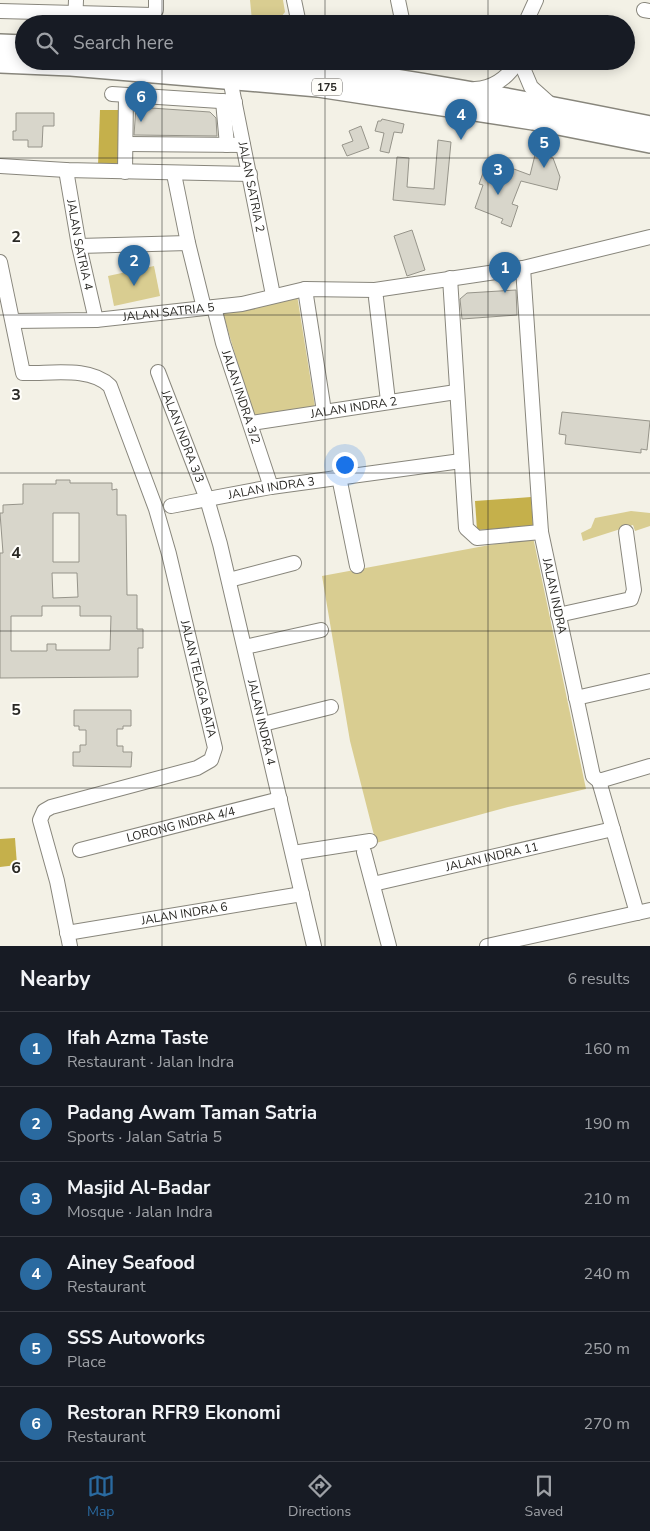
<!DOCTYPE html>
<meta charset="utf-8">
<style>
body{margin:0;font-family:"Nunito Sans",sans-serif;background:#242831;color:#f1f3f6}
.you{position:absolute;left:344px;top:464px;width:18px;height:18px;margin:-12px;border:4px solid #fff;border-radius:50%;background:#1a73e8;box-shadow:0 0 0 8px #1a73e833}
.badge{display:grid;place-items:center;width:32px;height:32px;border-radius:50%;background:#2a6aa0;color:#fff;font-size:16px;font-weight:700}
.pin{position:absolute;translate:-50% -41px;filter:drop-shadow(0 1px 2px #0008)}
.pin::after{content:'';position:absolute;top:26px;width:18px;height:15px;background:inherit;clip-path:polygon(0 0,100% 0,50% 100%)}
.list{margin:0;padding:0;list-style:none}
h2{display:flex;justify-content:space-between;align-items:center;height:65px;margin:0;padding:0 20px;font-size:21px}
h2 small{font-size:16px;font-weight:400;color:#9ea1a6}
.list li{display:grid;grid-template-columns:32px 1fr auto;gap:15px;align-items:center;box-sizing:border-box;height:75px;padding:0 20px;border-top:1px solid #363941}
.list b{display:block;font-size:19px;white-space:nowrap}
.list p{margin:0;font-size:16px;white-space:nowrap;color:#9ea1a6}
.list em{font-size:16px;font-style:normal;color:#9ea1a6}
.icon{flex:none;width:28px;height:28px;fill:none;stroke:currentColor;stroke-width:2;stroke-linecap:round;stroke-linejoin:round}
.map{position:relative;flex:none;width:650px;height:946px;overflow:hidden}
.search{position:absolute;background:#171b24;box-shadow:0 2px 12px #0003;left:15px;right:15px;top:15px;height:55px;display:flex;align-items:center;gap:12px;box-sizing:border-box;padding:0 18px;border-radius:28px;color:#9ea1a6;font-size:19px}
.sheet{height:515px;background:#171b24}
nav{display:flex;justify-content:space-around;align-items:center;box-sizing:border-box;height:70px;border-top:1px solid #363941;background:#171b24;font-size:14px;color:#9ea1a6}
nav a{display:grid;justify-items:center;gap:2px}
nav .on{color:#2a6aa0}
.map>svg:first-child{display:block}
</style>
<div class="map">
<svg width="650" height="946" viewBox="0 0 650 946">
<rect width="100%" height="100%" fill="#f3f1e6"/>
<g fill="#d9cd91">
<path d="M250,0H283L285,12L278,21H252Z"/>
<path d="M154,266L160,296L114,306L108,276Z"/>
<path d="M297,295L315,407L254,418L221,307Z"/>
<path d="M631,511L650,513V526L635,531L633,525L583,541L581,533L591,528L595,518Z"/>
<path d="M533,537L586,789L508,807L376,843L350,741L322,576Z"/>
</g>
<g fill="#c5b04b">
<path d="M100,110H124L122,167L98,166Z"/>
<path d="M531,497L533,526L477,530L475,501Z"/>
<path d="M15,838L17,865L0,867V839Z"/>
</g>
<g fill="#d8d6cb" stroke="#96948a" fill-rule="evenodd">
<path d="M136,107L210,112L216,118L217,136L134,135Z"/>
<path d="M16,113H54V126H43L42,147H28V140H13V131H16Z"/>
<path d="M382,119L404,124L402,133L394,132L389,153L380,151L384,133L375,131L378,121H381Z"/>
<path d="M361,126L369,148L347,156L342,145L353,141L349,131Z"/>
<path d="M438,140L451,142L445,205L393,200L397,157L409,158L407,187L434,189Z"/>
<path d="M535,155L553,158L560,177L557,190L521,181L512,204L518,206L511,227L501,223L503,219L475,208L483,185L479,184L484,170L491,173L495,162L530,175Z"/>
<path d="M412,230L425,270L407,276L394,236Z"/>
<path d="M516,290L517,315L462,319L460,299L467,293Z"/>
<path d="M562,412L650,421L647,450L641,449V453L565,444L566,435L559,434Z"/>
<path d="M56,480H70V483H112V490L117,489V515H126L127,595H137V629H143V648H138V677L0,678V553H3L0,513H3V505L23,504V484H56ZM53,513H79V562H53ZM52,573H77L78,597L53,598ZM42,606H80V616H111L110,650H56V644H47V651H11V616H42Z"/>
<path d="M74,710H131V726H123V729H117V746H123V752H132L131,767L73,766V752H80V745H86V730H79V726H74Z"/>
</g>
<g fill="none" stroke-linecap="round" stroke-linejoin="round">
<defs>
<g id="minor">
<path d="M294,0L299,24"/>
<path d="M398,0L403,24"/>
<path d="M644,10L650,11"/>
<path d="M0,11L152,15L156,10V0"/>
<path d="M75,24L76,0"/>
<path d="M525,24L536,0"/>
<path d="M520,61L531,87L550,104"/>
<path id="s1" d="M230,79L273,295"/>
<path d="M475,89C494,88 508,77 518,61"/>
<path d="M112,94L235,102"/>
<path d="M223,101L227,145"/>
<path d="M127,144L243,145"/>
<path d="M0,166L66,170L250,174"/>
<path id="s2" d="M66,170L79,246L96,320"/>
<path d="M125,172L126,95"/>
<path d="M174,174L188,243L204,308"/>
<path d="M79,246L188,243"/>
<path id="s3" d="M0,262L23,373C50,374 90,366 110,386L156,509L169,554L215,748L211,760L197,768L51,807L44,811L40,820L57,881L70,946"/>
<path id="s4" d="M523,268L541,532L593,776L599,781L637,913"/>
<path d="M450,278L466,528L477,538L541,532"/>
<path d="M305,289L324,411"/>
<path d="M376,298L388,401"/>
<path id="s5" d="M214,307L223,343L271,487"/>
<path id="s6" d="M13,321L96,320L214,307L242,304L305,289L375,290L523,268L650,237"/>
<path id="s7" d="M158,372L207,499L220,544L314,946"/>
<path id="s8" d="M251,423L456,392"/>
<path d="M339,477L357,566"/>
<path id="s9" d="M171,506L271,487L461,461"/>
<path d="M229,580L294,563"/>
<path d="M558,615L631,599L634,590L626,532"/>
<path d="M245,647L321,630"/>
<path d="M576,698L650,681"/>
<path d="M263,724L331,707"/>
<path d="M599,781L650,766"/>
<path id="s10" d="M80,850L280,799"/>
<path d="M364,852L389,946"/>
<path d="M293,853L370,841"/>
<path id="s11" d="M373,884L613,829"/>
<path id="s12" d="M67,933L302,894"/>
<path d="M487,946L650,910"/>
</g>
<g id="highway">
<path d="M0,45L24,46"/>
<path d="M245,61C382,74 516,100 650,127"/>
<path d="M0,62L71,65L318,86L533,119L650,142"/>
</g>
</defs>
<use href="#minor" stroke="#88867c" stroke-width="16"/>
<use href="#highway" stroke="#88867c" stroke-width="24"/>
<use href="#minor" stroke="#fff" stroke-width="14"/>
<use href="#highway" stroke="#fff" stroke-width="21"/>
</g>
<path fill="none" stroke="#2a2925" stroke-width="1" stroke-opacity="0.55" d="M162,0V24M325,0V24M488,0V24M162,61V946M325,61V946M488,61V946M0,158H650M0,315H650M0,473H650M0,631H650M0,788H650"/>
<g text-anchor="middle" stroke-width="4" stroke-linejoin="round" paint-order="stroke">
<rect fill="#fffefa" stroke="#6a6965" stroke-width="1" x="312" y="78.5" width="30" height="17" rx="4"/>
<g font-size="11" font-weight="bold" fill="#2a2925">
<text x="327" y="91">175</text>
</g>
<g font-size="12" fill="#2a2925" stroke="#fffefa">
<text dy="4" stroke="none"><textPath href="#s1" startOffset="110">JALAN SATRIA 2</textPath></text>
<text dy="4" stroke="none"><textPath href="#s2" startOffset="76">JALAN SATRIA 4</textPath></text>
<text dy="4" stroke="none"><textPath href="#s6" startOffset="156">JALAN SATRIA 5</textPath></text>
<text dy="4" stroke="none"><textPath href="#s5" startOffset="94">JALAN INDRA 3/2</textPath></text>
<text dy="4" stroke="none"><textPath href="#s8" startOffset="104">JALAN INDRA 2</textPath></text>
<text dy="4" stroke="none"><textPath href="#s7" startOffset="69">JALAN INDRA 3/3</textPath></text>
<text dy="4" stroke="none"><textPath href="#s9" startOffset="102">JALAN INDRA 3</textPath></text>
<text dy="4" stroke="none"><textPath href="#s4" startOffset="330">JALAN INDRA</textPath></text>
<text dy="4" stroke="none"><textPath href="#s3" startOffset="510">JALAN TELAGA BATA</textPath></text>
<text dy="4" stroke="none"><textPath href="#s7" startOffset="366">JALAN INDRA 4</textPath></text>
<text dy="4" stroke="none"><textPath href="#s10" startOffset="104">LORONG INDRA 4/4</textPath></text>
<text dy="4" stroke="none"><textPath href="#s11" startOffset="122">JALAN INDRA 11</textPath></text>
<text dy="4" stroke="none"><textPath href="#s12" startOffset="119">JALAN INDRA 6</textPath></text>
</g>
</g>
<g font-size="16" text-anchor="middle" font-weight="bold" fill="#2a2925" stroke="#fffefa" stroke-width="4" stroke-linejoin="round" paint-order="stroke">
<text x="16" y="242">2</text>
<text x="16" y="400">3</text>
<text x="16" y="558">4</text>
<text x="16" y="715">5</text>
<text x="16" y="873">6</text>
</g>
</svg>
<div class="you"></div>
<div class="pin badge" style="left:505px;top:293px">1</div>
<div class="pin badge" style="left:134px;top:286px">2</div>
<div class="pin badge" style="left:498px;top:195px">3</div>
<div class="pin badge" style="left:461px;top:140px">4</div>
<div class="pin badge" style="left:544px;top:168px">5</div>
<div class="pin badge" style="left:141px;top:122px">6</div>
<div class="search"><svg class="icon" aria-label="search" viewBox="0 0 24 24"><circle cx="10" cy="10" r="6"/><path d="M15 15l6 6"/></svg>Search here</div>
</div>
<section class="sheet">
<h2>Nearby<small>6 results</small></h2>
<ul class="list">
<li><span class="badge">1</span><div><b>Ifah Azma Taste</b><p>Restaurant · Jalan Indra</p></div><em>160 m</em></li>
<li><span class="badge">2</span><div><b>Padang Awam Taman Satria</b><p>Sports · Jalan Satria 5</p></div><em>190 m</em></li>
<li><span class="badge">3</span><div><b>Masjid Al-Badar</b><p>Mosque · Jalan Indra</p></div><em>210 m</em></li>
<li><span class="badge">4</span><div><b>Ainey Seafood</b><p>Restaurant</p></div><em>240 m</em></li>
<li><span class="badge">5</span><div><b>SSS Autoworks</b><p>Place</p></div><em>250 m</em></li>
<li><span class="badge">6</span><div><b>Restoran RFR9 Ekonomi</b><p>Restaurant</p></div><em>270 m</em></li>
</ul>
</section>
<nav>
<a class="on"><svg class="icon" aria-label="map" viewBox="0 0 24 24"><path d="M3 6l6-2 6 2 6-2v14l-6 2-6-2-6 2zM9 4v14M15 6v14"/></svg>Map</a>
<a><svg class="icon" aria-label="directions" viewBox="0 0 24 24"><path d="M12 3l9 9-9 9-9-9zM9 14v-3h6M13 9l2 2-2 2"/></svg>Directions</a>
<a><svg class="icon" aria-label="saved" viewBox="0 0 24 24"><path d="M7 4h10v16l-5-4-5 4z"/></svg>Saved</a>
</nav>
